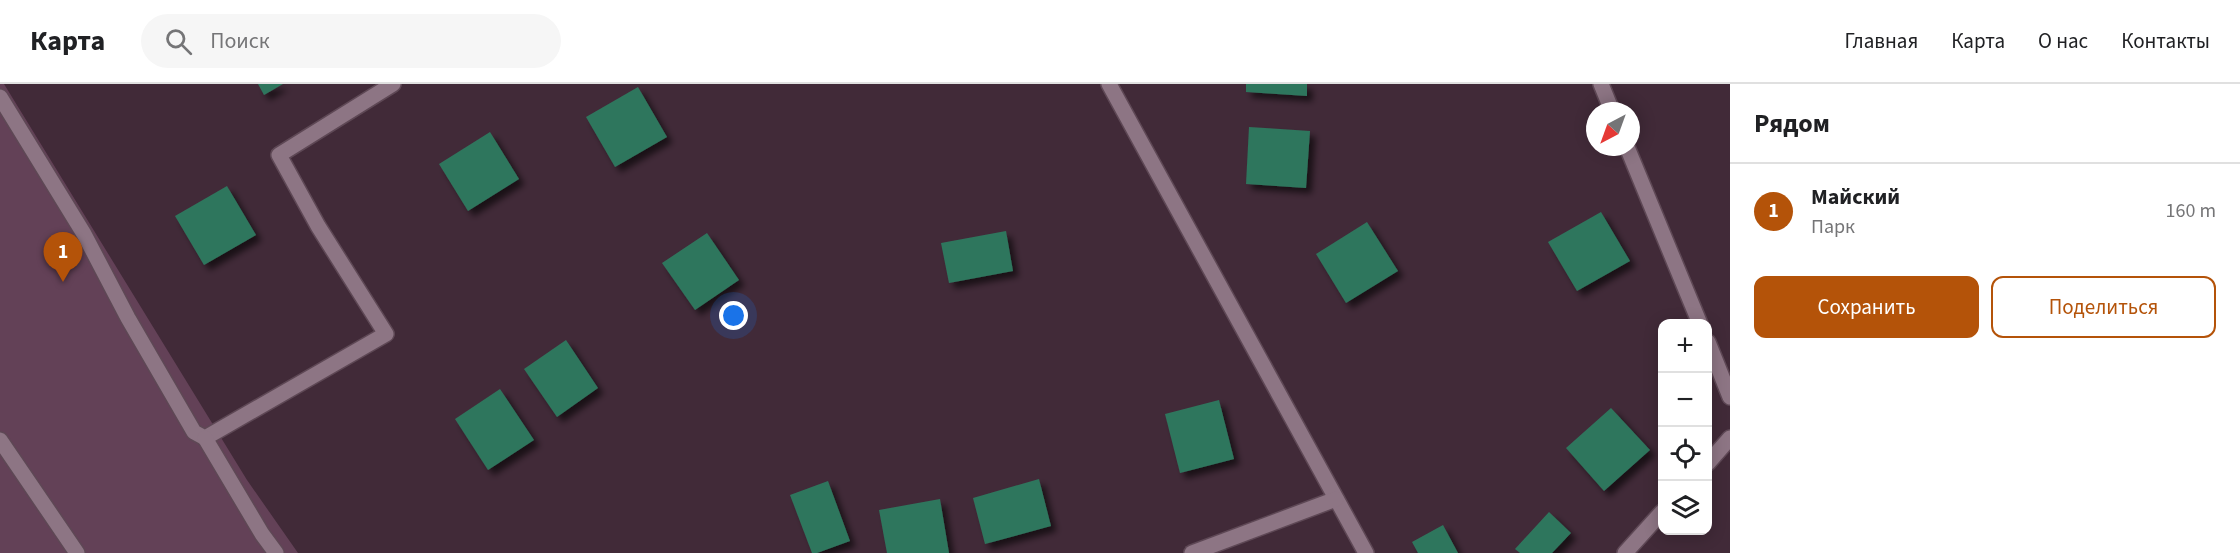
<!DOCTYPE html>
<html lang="ru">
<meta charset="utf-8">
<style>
body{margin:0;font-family:"Source Sans 3",sans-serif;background:#f6f6f6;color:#202124}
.controls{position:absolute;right:18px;bottom:18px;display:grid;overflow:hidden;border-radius:12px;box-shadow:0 3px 15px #0003}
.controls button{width:54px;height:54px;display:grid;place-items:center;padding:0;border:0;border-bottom:2px solid #e0e0e0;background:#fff;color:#202124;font:30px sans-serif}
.compass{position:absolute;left:1586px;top:18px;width:54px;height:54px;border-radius:50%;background:#fff;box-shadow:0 3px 15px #0003;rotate:221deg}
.you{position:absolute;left:734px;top:232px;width:21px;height:21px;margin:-15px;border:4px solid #fff;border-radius:50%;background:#1a73e8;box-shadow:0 0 0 9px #1a73e833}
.badge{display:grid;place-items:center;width:39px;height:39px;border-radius:50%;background:#b45309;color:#fff;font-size:20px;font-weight:700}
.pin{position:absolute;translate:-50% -50px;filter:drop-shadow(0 2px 3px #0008)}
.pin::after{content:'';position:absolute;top:32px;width:21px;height:18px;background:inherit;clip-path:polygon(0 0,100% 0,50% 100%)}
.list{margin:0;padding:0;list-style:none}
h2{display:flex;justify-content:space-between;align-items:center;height:78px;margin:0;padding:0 24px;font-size:26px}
h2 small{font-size:20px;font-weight:400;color:#757577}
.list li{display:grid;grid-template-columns:39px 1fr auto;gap:18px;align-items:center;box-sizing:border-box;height:96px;padding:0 24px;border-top:2px solid #e0e0e0}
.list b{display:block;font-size:22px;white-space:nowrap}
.list p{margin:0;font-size:20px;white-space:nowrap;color:#757577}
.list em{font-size:20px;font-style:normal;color:#757577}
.actions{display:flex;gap:12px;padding:18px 24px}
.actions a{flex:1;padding:14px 0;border:2px solid #b45309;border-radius:12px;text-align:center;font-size:21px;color:#b45309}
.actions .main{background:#b45309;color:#fff}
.icon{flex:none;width:33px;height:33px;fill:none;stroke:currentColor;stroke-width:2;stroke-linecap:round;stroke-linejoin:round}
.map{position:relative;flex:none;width:1730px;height:469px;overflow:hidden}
header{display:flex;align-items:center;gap:36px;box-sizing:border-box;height:84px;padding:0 30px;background:#fff;border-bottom:2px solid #e0e0e0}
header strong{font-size:28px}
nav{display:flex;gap:33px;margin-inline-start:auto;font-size:21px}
.search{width:420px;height:54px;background:#f6f6f6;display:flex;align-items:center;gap:15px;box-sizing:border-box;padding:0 21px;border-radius:33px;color:#757577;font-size:22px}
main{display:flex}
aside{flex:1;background:#fff}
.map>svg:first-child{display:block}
</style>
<header>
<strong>Карта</strong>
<div class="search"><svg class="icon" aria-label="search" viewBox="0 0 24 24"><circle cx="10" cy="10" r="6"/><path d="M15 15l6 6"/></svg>Поиск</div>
<nav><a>Главная</a><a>Карта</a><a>О нас</a><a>Контакты</a></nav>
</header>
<main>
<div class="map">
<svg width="1730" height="469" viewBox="0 0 1730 469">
<defs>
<filter id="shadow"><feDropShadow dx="5.5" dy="5.5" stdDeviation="3" flood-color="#0009"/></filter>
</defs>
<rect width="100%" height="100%" fill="#412a38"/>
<path fill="#634157" d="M0,0H4L247,396L298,469H0Z"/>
<g fill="#2f765d" filter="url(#shadow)">
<path d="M258,0H283L264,11Z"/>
<path d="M1246,0H1307V12L1246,8Z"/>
<path d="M638,3L667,53L615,83L586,33Z"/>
<path d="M1249,43L1310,47L1306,104L1246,100Z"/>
<path d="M490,48L519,95L468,127L439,80Z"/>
<path d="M227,102L256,151L204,181L175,132Z"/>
<path d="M1601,128L1630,177L1577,207L1548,158Z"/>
<path d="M1367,138L1398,187L1346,219L1316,170Z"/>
<path d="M1006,147L1013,187L949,199L941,159Z"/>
<path d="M707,149L739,196L695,226L662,179Z"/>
<path d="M566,256L598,304L557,333L524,285Z"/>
<path d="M500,305L534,356L488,386L455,335Z"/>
<path d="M1219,316L1234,375L1180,389L1165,330Z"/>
<path d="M1611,324L1650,366L1604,407L1566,364Z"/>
<path d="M1039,395L1051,442L985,460L973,414Z"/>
<path d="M828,397L850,457L817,469H812L790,411Z"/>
<path d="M940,415L949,469H887L879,426Z"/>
<path d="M1549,428L1571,449L1552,469H1520L1515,465Z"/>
<path d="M1443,441L1458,469H1418L1412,458Z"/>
</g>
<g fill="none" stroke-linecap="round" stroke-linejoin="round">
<defs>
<g id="minor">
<path d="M1109,0L1366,469"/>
<path d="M1601,0L1612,27"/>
<path d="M0,13L84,150L128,234L194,348L205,354L386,250L318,142L279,71L393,0"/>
<path d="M1627,63L1700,240"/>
<path d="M1708,258L1730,313"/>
<path d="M205,354L262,450L276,469"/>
<path d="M0,356L77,469"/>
<path d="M1708,379L1730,354"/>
<path d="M1192,469L1336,415"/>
<path d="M1625,469L1662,428"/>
</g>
</defs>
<use href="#minor" stroke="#5e4855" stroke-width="18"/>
<use href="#minor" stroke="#8d7584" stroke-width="15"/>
</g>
</svg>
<div class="controls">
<button>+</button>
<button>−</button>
<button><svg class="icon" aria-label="locate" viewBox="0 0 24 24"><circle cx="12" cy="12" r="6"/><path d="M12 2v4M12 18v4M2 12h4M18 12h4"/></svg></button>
<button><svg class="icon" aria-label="layers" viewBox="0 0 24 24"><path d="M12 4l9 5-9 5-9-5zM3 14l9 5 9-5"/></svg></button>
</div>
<svg class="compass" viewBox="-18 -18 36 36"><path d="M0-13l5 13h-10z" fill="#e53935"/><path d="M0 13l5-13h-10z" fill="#757577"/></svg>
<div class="you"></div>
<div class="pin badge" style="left:63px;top:198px">1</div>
</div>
<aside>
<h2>Рядом<small></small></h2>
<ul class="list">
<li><span class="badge">1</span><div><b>Майский</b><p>Парк</p></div><em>160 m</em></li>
</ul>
<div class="actions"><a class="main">Сохранить</a><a>Поделиться</a></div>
</aside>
</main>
